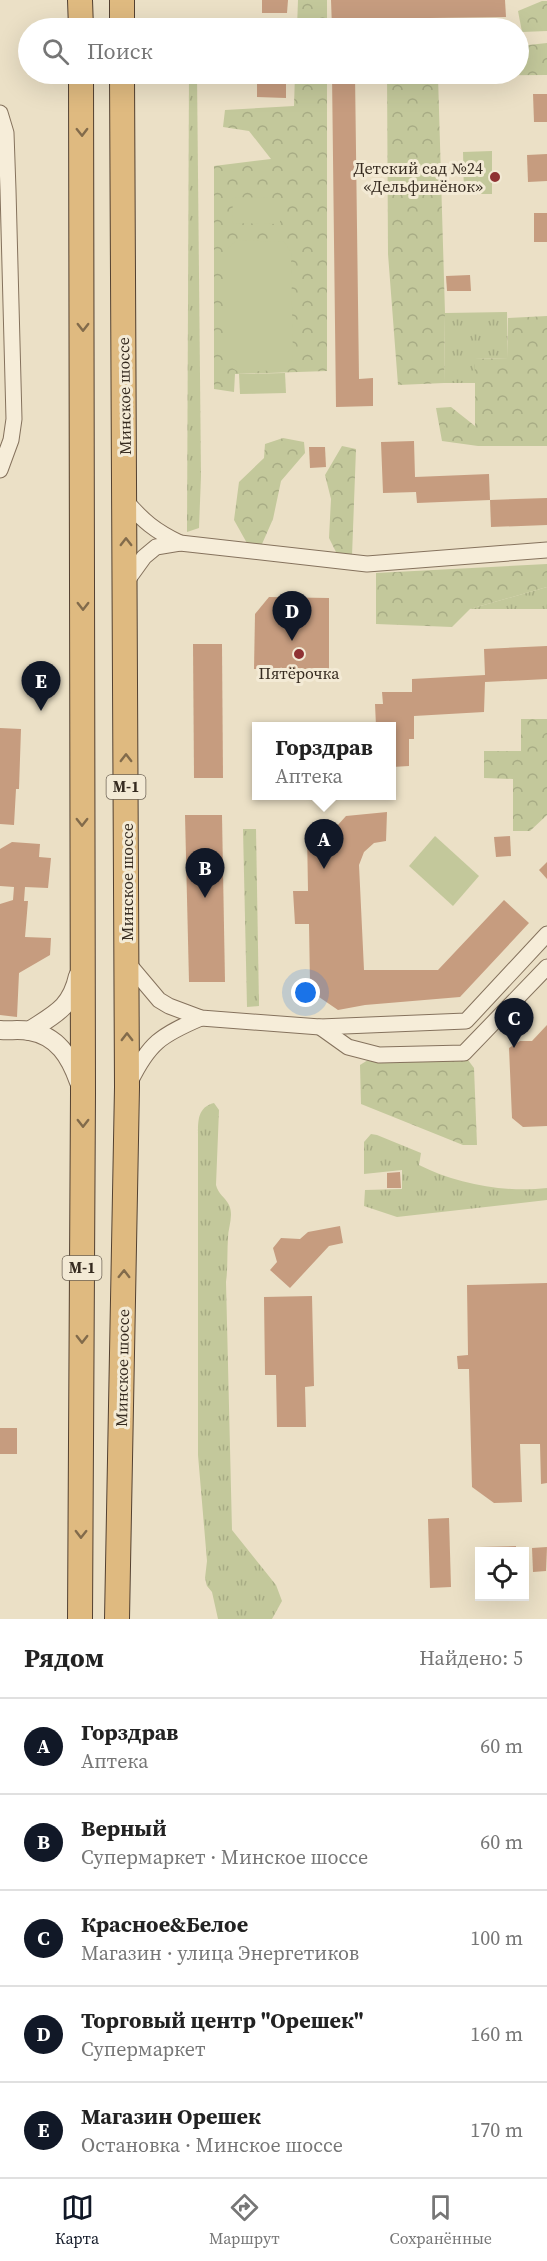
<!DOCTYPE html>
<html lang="ru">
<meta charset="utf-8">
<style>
body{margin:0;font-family:"Source Serif 4",serif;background:#f6f6f6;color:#222}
.controls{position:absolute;right:18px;bottom:18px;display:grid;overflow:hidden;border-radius:0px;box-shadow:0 6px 24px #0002}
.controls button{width:54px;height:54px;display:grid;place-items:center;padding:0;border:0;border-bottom:2px solid #e0e0e0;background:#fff;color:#222;font:30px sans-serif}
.you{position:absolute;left:306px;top:993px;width:21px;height:21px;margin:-15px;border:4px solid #fff;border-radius:50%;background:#1a73e8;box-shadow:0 0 0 9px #1a73e833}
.badge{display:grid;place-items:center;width:39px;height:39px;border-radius:50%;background:#111827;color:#fff;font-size:20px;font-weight:700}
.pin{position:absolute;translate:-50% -50px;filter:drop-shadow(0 2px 3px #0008)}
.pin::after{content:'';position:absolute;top:32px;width:21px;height:18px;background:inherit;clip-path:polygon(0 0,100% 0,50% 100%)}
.popup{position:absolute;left:252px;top:722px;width:144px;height:78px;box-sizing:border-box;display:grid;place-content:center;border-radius:0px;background:#fff;filter:drop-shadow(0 2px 4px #0005);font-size:20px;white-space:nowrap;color:#767676}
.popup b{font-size:22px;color:#222}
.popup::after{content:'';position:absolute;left:50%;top:100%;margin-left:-12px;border:12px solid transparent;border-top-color:#fff}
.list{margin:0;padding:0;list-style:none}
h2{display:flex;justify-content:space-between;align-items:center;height:78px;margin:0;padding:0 24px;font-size:26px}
h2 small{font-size:20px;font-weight:400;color:#767676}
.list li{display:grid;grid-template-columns:39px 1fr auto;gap:18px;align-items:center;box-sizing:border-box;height:96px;padding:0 24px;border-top:2px solid #e0e0e0}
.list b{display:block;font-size:22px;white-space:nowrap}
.list p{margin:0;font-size:20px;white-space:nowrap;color:#767676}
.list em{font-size:20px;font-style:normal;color:#767676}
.icon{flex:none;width:33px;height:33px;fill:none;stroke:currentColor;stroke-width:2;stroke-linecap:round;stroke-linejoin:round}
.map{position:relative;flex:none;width:547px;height:1619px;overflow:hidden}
.search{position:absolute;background:#fff;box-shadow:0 6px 24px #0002;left:18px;right:18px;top:18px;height:66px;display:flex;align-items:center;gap:15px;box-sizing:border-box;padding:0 21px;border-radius:33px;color:#767676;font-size:22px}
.sheet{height:558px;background:#fff}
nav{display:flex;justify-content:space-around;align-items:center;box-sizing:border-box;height:84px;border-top:2px solid #e0e0e0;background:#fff;font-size:16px;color:#767676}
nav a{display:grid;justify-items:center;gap:3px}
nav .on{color:#111827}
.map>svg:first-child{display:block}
</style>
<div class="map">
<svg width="547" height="1619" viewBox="0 0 547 1619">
<defs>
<pattern id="grass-tufts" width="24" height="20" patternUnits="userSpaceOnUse" patternTransform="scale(1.5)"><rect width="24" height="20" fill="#c3c89b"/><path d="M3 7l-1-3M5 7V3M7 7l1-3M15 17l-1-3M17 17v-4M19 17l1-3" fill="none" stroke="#a8ac85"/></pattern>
<pattern id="forest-crowns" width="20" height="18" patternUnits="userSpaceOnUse" patternTransform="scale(1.5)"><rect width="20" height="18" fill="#c3c89b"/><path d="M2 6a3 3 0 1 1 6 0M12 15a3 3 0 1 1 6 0" fill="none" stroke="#a8ac85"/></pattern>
</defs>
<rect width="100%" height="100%" fill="#ebe0c6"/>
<g fill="url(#grass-tufts)">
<path d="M189,74H197L201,476L199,528L187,532Z"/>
<path d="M507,312L508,358L475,359V383H444L445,313Z"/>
<path d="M547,587V609H470Z"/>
<path d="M243,829H256L259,1006L247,1007Z"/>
<path d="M214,1103L219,1110L216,1185C218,1194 225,1197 229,1205C234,1216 228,1227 228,1238C227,1253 228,1267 226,1282L232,1530L276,1585L282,1601L272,1619H218L212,1592L207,1586L205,1578L207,1561L198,1455V1134C198,1120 198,1107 214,1103Z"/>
<path d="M371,1134L377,1135L421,1153L419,1165C456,1184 506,1193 547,1188V1200L397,1217L364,1206L365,1190L402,1189V1170L364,1174V1142Z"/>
</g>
<g fill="url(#forest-crowns)">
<path d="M298,0H327V28H297Z"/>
<path d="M542,1H547V31L522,32L518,11Z"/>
<path d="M547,43V75L438,76L445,313L444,383L398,385L388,254L387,74H518L519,46Z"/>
<path d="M295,74H327V371L235,374L234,392L214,389V166L271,159L249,131L223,127L225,110L294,106Z"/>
<path d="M547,316V446H478L442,441L436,408L451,407L475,426V359L508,358V318Z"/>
<path d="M283,438L304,442L305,453L281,481L273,519L262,544L248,545L234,520L239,482L264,458L265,444Z"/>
<path d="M342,446L356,449L352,556H338L329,538L331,499L325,475Z"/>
<path d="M547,564V587L470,609L452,627L376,624V573Z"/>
<path d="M521,719H547V815L530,831H513V779L484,778V751H521Z"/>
<path d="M457,1058L468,1060L474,1068L477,1145H463L361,1104L360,1065L368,1060Z"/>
</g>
<g fill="#c3c89b">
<path d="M492,151V194H464L463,152Z"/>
<path d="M233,197L280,198V224L232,223Z"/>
<path d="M236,240L284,242L291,252L293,359L286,370L239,372L227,365V250Z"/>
<path d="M285,373L286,393L240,394L239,374Z"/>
<path d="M435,836L479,876L453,906L409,866Z"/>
</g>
<g fill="#c69c7f">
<path d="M262,0H288L287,13H262Z"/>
<path d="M331,0H505L506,17L354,19V28H332Z"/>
<path d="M257,74H286V98L257,97Z"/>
<path d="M332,74H355L359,379L373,378V406L336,407Z"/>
<path d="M533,94H547V122H534Z"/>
<path d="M547,154V181L528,182L527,155Z"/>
<rect x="534" y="213" width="13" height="29"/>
<path d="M470,275L471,291H447L446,276Z"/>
<path d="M414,441L415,477L489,474L490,500L417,503L416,492L383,493L381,442Z"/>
<path d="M309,447H325L326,467L310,468Z"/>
<path d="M547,498V525L491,527L490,500Z"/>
<path d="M269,597L329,598V669H254L255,614Z"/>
<path d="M193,644H222L223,778H194Z"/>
<path d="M547,646V679L485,682L484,712L414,716V739H409V766L392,767V726H376L375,704H383L382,692H412V679L485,675L484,649Z"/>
<path d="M0,728L21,729L19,789H16L14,825L0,824Z"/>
<path d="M387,812L386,841L374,843L364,852L359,865L364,970H438L504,900L529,923L460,997L365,1005L338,1010L319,997L310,983L309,924H295L293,891H308L307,831L319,830L328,819L337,826L346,816Z"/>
<path d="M185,815H222L225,982H189Z"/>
<path d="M510,836L511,856L496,857L494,837Z"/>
<path d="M12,842L40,844L39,857L51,858L48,888L25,887L24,901H28L25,937L51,938L50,955L19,973L17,1017L0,1015V904L13,900L14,887L0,886V849Z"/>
<path d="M547,862V879L539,870Z"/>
<path d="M547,1025V1126L523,1127L512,1118L509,1048L520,1041H532Z"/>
<path d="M400,1172L401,1188H387V1173Z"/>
<path d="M340,1226L343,1243L329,1246L290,1288L270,1270L277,1262L273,1248L281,1238L300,1239L308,1232Z"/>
<path d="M547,1283V1483L541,1484L540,1444H520L522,1502L494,1503L472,1487L469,1369H458L457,1356L468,1355L467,1285Z"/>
<path d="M312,1296L314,1386L305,1387L306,1427H277L276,1375H265L264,1297Z"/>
<rect x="0" y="1428" width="17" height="26"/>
<path d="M449,1518L451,1587L430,1588L428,1519Z"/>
<path d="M516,1546V1552H479V1547Z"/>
<path d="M547,1547L546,1571L533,1572L532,1548Z"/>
</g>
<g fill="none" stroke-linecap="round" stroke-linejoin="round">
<defs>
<g id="minor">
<path d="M0,113L6,133L8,190L14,419L11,440L0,470"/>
<path d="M125,500C143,521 155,531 180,543"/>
<path d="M126,582L144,557L156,547L180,543L367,564L547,550"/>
<path d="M127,962L159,1000L169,1006L201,1018L320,1027L466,1021L547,934"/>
<path d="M320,1027L348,1047L379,1055L464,1053L547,967"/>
<path d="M130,1082C149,1043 161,1035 201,1018"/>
</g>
<g id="tertiary">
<path d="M0,1030C9,1031 20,1029 29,1031C58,1036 70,1057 79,1082"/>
<path d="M29,1031C55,1014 71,1008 78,976"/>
</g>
<g id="trunk">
<path d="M80,0L81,28"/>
<path d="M122,0V28"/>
<path d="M80,1619L83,1093L81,74"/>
<path d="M117,1619L127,1087L122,74"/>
</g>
</defs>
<use href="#minor" stroke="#85725d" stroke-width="17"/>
<use href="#tertiary" stroke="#85725d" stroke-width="20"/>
<use href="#trunk" stroke="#534131" stroke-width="26"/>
<use href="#minor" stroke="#f6edd9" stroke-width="15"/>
<use href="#tertiary" stroke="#f6edd9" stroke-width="18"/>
<use href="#trunk" stroke="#dfba80" stroke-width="24"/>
</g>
<defs><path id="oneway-chevron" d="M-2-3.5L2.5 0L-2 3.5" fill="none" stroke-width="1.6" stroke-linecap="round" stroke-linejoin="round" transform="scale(1.5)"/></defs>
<g stroke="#826b4b">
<use href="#oneway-chevron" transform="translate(82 132) rotate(89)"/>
<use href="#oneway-chevron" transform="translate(83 327) rotate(90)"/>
<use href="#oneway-chevron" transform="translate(126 542) rotate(-90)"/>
<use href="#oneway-chevron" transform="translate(83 606) rotate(90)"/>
<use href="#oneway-chevron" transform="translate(126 758) rotate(-90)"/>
<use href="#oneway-chevron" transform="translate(82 822) rotate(90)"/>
<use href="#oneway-chevron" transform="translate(127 1037) rotate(-90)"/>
<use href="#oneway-chevron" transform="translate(83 1123) rotate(90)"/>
<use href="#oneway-chevron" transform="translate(124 1274) rotate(-89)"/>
<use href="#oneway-chevron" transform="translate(82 1339) rotate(90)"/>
<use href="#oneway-chevron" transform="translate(81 1534) rotate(91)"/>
</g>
<g fill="#8f3233" stroke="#f3ead5" stroke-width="2">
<circle cx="495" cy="177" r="6"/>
<circle cx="299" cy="654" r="6"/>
</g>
<g text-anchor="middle" stroke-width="6" stroke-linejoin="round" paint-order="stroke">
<g fill="#f3ead5" stroke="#6f6456" stroke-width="1.5">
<rect x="106.5" y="775" width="39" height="24" rx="4.5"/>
<rect x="62.5" y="1256" width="39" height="24" rx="4.5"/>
</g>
<g font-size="15" font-weight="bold" fill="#362b20">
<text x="126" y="792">М-1</text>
<text x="82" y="1273">М-1</text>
</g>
<g font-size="16" fill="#362b20" stroke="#f3ead5" text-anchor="end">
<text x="483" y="174">Детский сад №24<tspan x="483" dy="18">«Дельфинёнок»</tspan></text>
<text x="299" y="679" text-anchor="middle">Пятёрочка</text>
</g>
<g font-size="16" fill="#362b20" stroke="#f3ead5">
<text transform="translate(124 396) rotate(-91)" y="6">Минское шоссе</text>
<text transform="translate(127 882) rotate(-90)" y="6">Минское шоссе</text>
<text transform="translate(122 1368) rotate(-89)" y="6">Минское шоссе</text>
</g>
</g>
</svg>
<div class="controls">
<button><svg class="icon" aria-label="locate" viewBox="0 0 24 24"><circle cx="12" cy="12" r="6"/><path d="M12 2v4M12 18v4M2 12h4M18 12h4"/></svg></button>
</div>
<div class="you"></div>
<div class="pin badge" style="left:324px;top:869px">A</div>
<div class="popup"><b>Горздрав</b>Аптека</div>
<div class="pin badge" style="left:205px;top:898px">B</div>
<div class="pin badge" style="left:514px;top:1048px">C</div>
<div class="pin badge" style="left:292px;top:641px">D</div>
<div class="pin badge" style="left:41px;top:711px">E</div>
<div class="search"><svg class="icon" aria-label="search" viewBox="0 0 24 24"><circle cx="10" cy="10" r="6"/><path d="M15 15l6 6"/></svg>Поиск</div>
</div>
<section class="sheet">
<h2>Рядом<small>Найдено: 5</small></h2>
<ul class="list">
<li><span class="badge">A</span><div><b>Горздрав</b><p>Аптека</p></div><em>60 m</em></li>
<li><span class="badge">B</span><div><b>Верный</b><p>Супермаркет · Минское шоссе</p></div><em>60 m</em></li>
<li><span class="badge">C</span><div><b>Красное&amp;Белое</b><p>Магазин · улица Энергетиков</p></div><em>100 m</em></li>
<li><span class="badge">D</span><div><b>Торговый центр &quot;Орешек&quot;</b><p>Супермаркет</p></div><em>160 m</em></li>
<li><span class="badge">E</span><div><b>Магазин Орешек</b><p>Остановка · Минское шоссе</p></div><em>170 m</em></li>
</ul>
</section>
<nav>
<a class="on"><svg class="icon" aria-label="map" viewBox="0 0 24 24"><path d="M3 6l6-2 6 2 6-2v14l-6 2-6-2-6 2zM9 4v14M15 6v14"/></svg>Карта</a>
<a><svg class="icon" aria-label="directions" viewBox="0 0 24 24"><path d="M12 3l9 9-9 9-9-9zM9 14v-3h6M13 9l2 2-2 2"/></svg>Маршрут</a>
<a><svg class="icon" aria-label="saved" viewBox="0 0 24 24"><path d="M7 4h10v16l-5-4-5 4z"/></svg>Сохранённые</a>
</nav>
